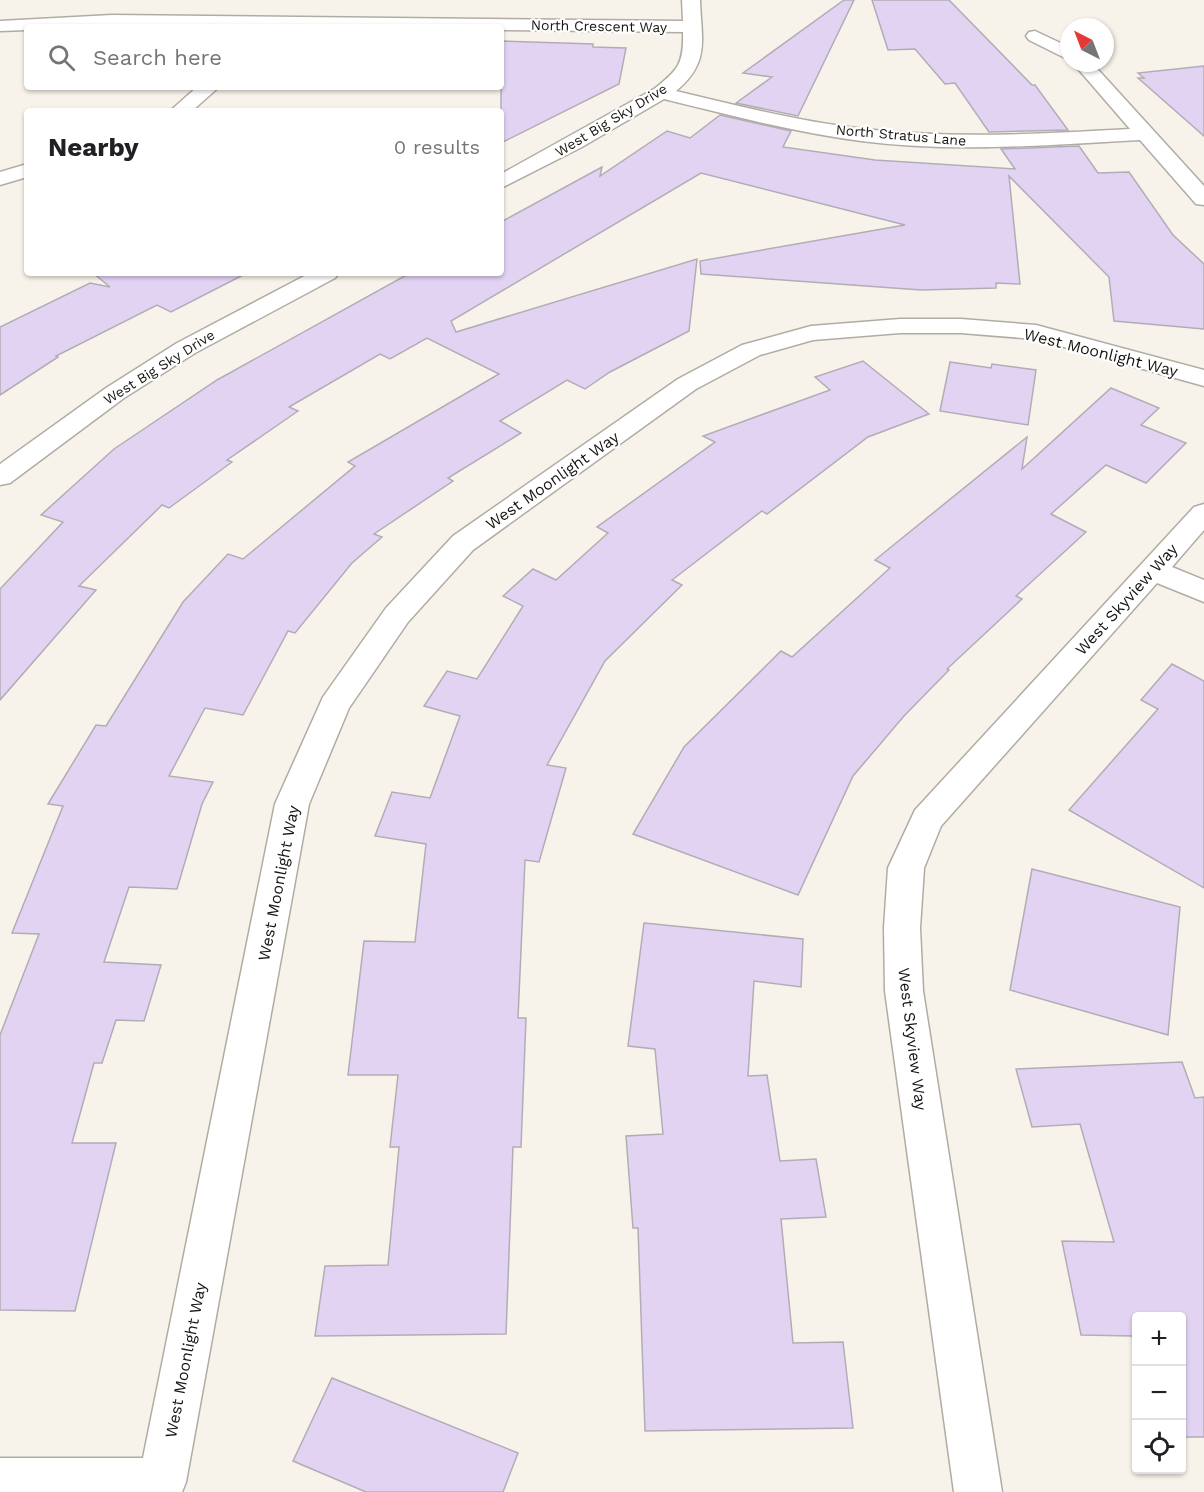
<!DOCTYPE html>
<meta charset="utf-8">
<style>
body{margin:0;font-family:"Work Sans",sans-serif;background:#f6f6f6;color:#202124}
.controls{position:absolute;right:18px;bottom:18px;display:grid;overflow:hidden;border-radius:6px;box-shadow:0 2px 4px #0004}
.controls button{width:54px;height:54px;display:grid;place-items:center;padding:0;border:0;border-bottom:2px solid #e0e0e0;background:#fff;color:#202124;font:30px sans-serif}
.compass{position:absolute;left:1060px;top:18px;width:54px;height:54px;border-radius:50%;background:#fff;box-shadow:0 2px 4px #0004;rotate:318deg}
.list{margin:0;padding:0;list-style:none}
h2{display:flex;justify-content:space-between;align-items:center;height:78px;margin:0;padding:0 24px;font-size:26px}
h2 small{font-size:20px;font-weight:400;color:#757577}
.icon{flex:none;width:33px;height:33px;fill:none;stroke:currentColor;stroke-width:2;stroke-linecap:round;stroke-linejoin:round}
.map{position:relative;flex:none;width:1204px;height:1492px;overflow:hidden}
.search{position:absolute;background:#fff;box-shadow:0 2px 4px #0004;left:24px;top:24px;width:480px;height:66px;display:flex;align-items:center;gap:15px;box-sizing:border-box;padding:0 21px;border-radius:6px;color:#757577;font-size:22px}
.panel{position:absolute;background:#fff;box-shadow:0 2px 4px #0004;left:24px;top:108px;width:480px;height:168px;border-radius:6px}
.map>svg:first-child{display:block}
</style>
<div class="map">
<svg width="1204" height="1492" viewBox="0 0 1204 1492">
<rect width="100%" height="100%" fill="#f8f3ea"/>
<g fill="#e2d3f3" stroke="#b1adb6" stroke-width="1.5">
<path d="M844,0H854L798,116L736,103L772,77L743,73Z"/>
<path d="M872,0H949L1032,85H1035L1068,130L989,132L955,83L945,84L915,49L888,50Z"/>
<path d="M501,41L593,44V47L626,48L619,84L501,143Z"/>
<path d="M1204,66V136L1138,78H1144L1138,73Z"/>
<path d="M720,115L791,131L783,147L875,160L1015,169L1001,149L1079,146L1098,173L1129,172L1173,235L1204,264V329L1114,321L1109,277L1009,176L1020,284L996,283V288L921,290L701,274L700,261L905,225L701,173L451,321L456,332L697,259L689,331L610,372L585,389L567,380L500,421L521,433L448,478L453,481L374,534L382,537L352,563L295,633L288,631L243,715L205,708L169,776L213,782L202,804L177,889L129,887L104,962L161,965L144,1021L116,1020L102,1063H94L72,1143H116L75,1311L0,1310V1035L39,934L12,933L63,806L48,804L96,725L106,726L183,602L228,554L243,559L355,466L348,462L499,374L427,338L390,359L380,354L289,407L298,411L227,460L232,462L169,508L162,505L79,586L96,590L0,700V589L63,522L41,515L114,449L217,380L410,273H501V222L602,167L600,176L667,131L690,138Z"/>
<path d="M93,273H247L171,312L157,305L56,356L58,357L0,395V327L90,283L110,287Z"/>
<path d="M863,361L929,414L868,437L767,514L762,511L672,580L682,585L605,661L547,765L566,768L539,862L525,860L518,1018H526L521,1147H513L506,1334L315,1336L325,1266L388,1265L399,1147H390L398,1075H348L364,941L415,942L426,844L375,836L392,792L430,798L460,716L424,706L447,671L477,679L523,606L503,596L533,569L556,580L608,533L597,527L715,442L703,436L830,390L815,377Z"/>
<path d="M950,362L991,368L992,364L1036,370L1028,425L940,411Z"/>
<path d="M1111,388L1159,408L1141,425L1186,443L1146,483L1106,465L1051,514L1086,532L1016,596L1022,599L947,669L949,670L904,716L853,776L798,895L633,834L684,747L781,651L792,657L890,568L875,560L1027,437L1022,469Z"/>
<path d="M1172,664L1204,681V888L1069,810L1158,709L1141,700Z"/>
<path d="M1032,869L1180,907L1168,1035L1010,990Z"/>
<path d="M644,923L803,939L801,987L754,981L748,1076L767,1075L780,1161L816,1159L826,1217L781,1219L793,1343L843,1342L853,1428L645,1431L638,1228H633L626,1136L663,1134L655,1049L628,1046Z"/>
<path d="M1182,1062L1195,1098L1204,1097V1437H1182V1317H1137V1356L1132,1336L1081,1335L1062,1241L1114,1242L1080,1124L1032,1127L1016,1069Z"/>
<path d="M332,1378L518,1453L503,1492H366L293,1461Z"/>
</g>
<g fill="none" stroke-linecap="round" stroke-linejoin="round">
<defs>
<g id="minor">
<path d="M682,0H700C701,39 711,62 676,91C738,106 801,122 864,129C953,139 1042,134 1130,129L1073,63H1092L1204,186V205L1196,204L1140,140C1048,145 954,153 861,141C794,132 729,115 664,99L582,147L501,188V174L654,89C678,70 684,64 683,32L501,30V27H27V30L0,31V21L112,15L683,21Z"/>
<path d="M1035,31L1069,47V60L1029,40L1026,36L1029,32Z"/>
<path d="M197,87H219L192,111H170Z"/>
<path d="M27,164V177L0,185V172Z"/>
<path d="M310,273H339L335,278L195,353L124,398L10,483L0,485V464L106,388L177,343Z"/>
<path d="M900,319H961L1036,325L1204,370V386L1035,339L961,333H900L813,340L760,355L696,389L473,550L408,622L349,708L309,804L186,1482L182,1492H0V1458H143L275,804L323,697L386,608L453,536L678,379L742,345L811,326Z"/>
<path d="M1204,504V530L1172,567L1204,580V602L1157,583L941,826L924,868L920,928L923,991L1002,1492H954L885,991L884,928L888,868L915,810L1194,507Z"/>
</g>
</defs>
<use href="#minor" stroke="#b0aca4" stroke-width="3"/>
<use href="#minor" fill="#fff" fill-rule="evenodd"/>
</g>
<g text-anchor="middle" stroke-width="4.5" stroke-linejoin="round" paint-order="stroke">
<g font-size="14" fill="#161411" stroke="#fff">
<text transform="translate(599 26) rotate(1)" y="5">North Crescent Way</text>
<text transform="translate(611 120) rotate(-31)" y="5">West Big Sky Drive</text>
<text transform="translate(901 135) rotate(5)" y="5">North Stratus Lane</text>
<text transform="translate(159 367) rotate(-32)" y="5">West Big Sky Drive</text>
</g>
<g font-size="16" fill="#161411" stroke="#fff">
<text transform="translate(1101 352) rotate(14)" y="6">West Moonlight Way</text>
<text transform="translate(552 480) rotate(-35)" y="6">West Moonlight Way</text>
<text transform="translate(1126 599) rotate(-48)" y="6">West Skyview Way</text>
<text transform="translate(278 883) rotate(-79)" y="6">West Moonlight Way</text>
<text transform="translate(913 1039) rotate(83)" y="6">West Skyview Way</text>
<text transform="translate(185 1360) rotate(-79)" y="6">West Moonlight Way</text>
</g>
</g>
</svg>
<div class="controls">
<button>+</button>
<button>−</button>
<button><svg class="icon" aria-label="locate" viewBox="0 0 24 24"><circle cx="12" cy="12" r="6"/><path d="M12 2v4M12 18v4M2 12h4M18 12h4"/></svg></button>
</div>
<svg class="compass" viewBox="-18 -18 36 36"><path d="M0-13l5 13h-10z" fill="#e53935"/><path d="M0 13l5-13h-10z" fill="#757577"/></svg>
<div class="search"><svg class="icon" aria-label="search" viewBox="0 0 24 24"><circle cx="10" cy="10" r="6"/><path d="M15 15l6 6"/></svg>Search here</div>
<section class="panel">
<h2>Nearby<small>0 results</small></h2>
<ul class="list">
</ul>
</section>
</div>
